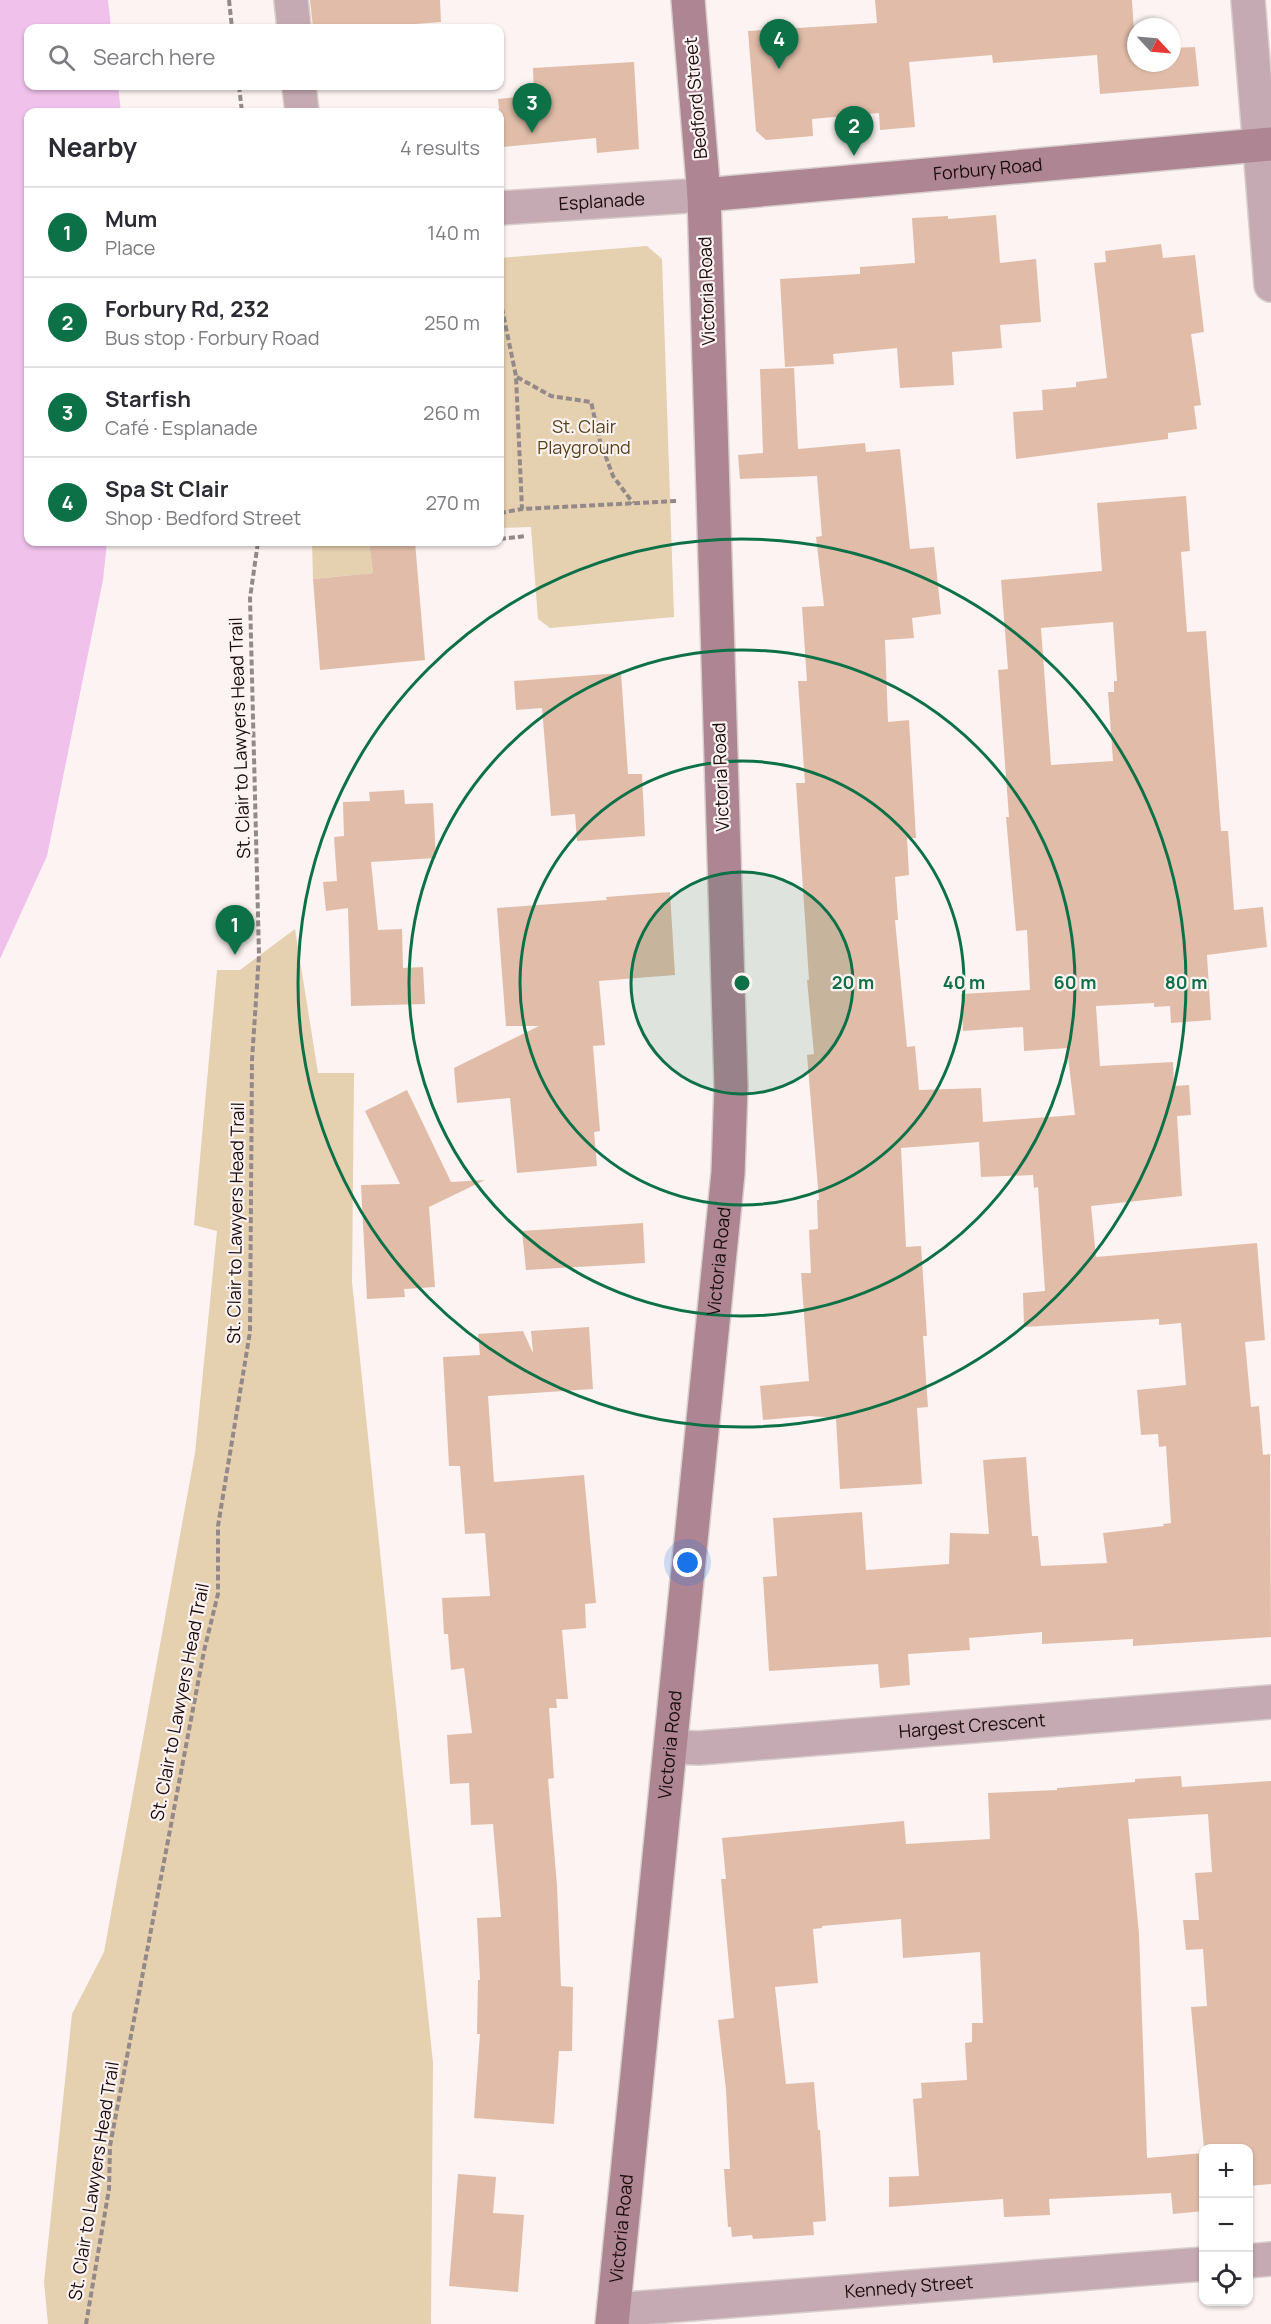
<!DOCTYPE html>
<meta charset="utf-8">
<style>
body{margin:0;font-family:Manrope,sans-serif;background:#f7f7f7;color:#2b2b33}
.controls{position:absolute;right:18px;bottom:18px;display:grid;overflow:hidden;border-radius:12px;box-shadow:0 2px 4px #0004}
.controls button{width:54px;height:54px;display:grid;place-items:center;padding:0;border:0;border-bottom:2px solid #e1e1e2;background:#fff;color:#2b2b33;font:30px sans-serif}
.compass{position:absolute;left:1127px;top:18px;width:54px;height:54px;border-radius:50%;background:#fff;box-shadow:0 2px 4px #0004;rotate:116deg}
.you{position:absolute;left:688px;top:1563px;width:21px;height:21px;margin:-15px;border:4px solid #fff;border-radius:50%;background:#1a73e8;box-shadow:0 0 0 9px #1a73e833}
.badge{display:grid;place-items:center;width:39px;height:39px;border-radius:50%;background:#0d7147;color:#fff;font-size:20px;font-weight:700}
.pin{position:absolute;translate:-50% -50px;filter:drop-shadow(0 2px 3px #0008)}
.pin::after{content:'';position:absolute;top:32px;width:21px;height:18px;background:inherit;clip-path:polygon(0 0,100% 0,50% 100%)}
.list{margin:0;padding:0;list-style:none}
h2{display:flex;justify-content:space-between;align-items:center;height:78px;margin:0;padding:0 24px;font-size:26px}
h2 small{font-size:20px;font-weight:400;color:#7c7c81}
.list li{display:grid;grid-template-columns:39px 1fr auto;gap:18px;align-items:center;box-sizing:border-box;height:90px;padding:0 24px;border-top:2px solid #e1e1e2}
.list b{display:block;font-size:22px;white-space:nowrap}
.list p{margin:0;font-size:20px;white-space:nowrap;color:#7c7c81}
.list em{font-size:20px;font-style:normal;color:#7c7c81}
.icon{flex:none;width:33px;height:33px;fill:none;stroke:currentColor;stroke-width:2;stroke-linecap:round;stroke-linejoin:round}
.map{position:relative;flex:none;width:1271px;height:2324px;overflow:hidden}
.search{position:absolute;background:#fff;box-shadow:0 2px 4px #0004;left:24px;top:24px;width:480px;height:66px;display:flex;align-items:center;gap:15px;box-sizing:border-box;padding:0 21px;border-radius:12px;color:#7c7c81;font-size:22px}
.panel{position:absolute;background:#fff;box-shadow:0 2px 4px #0004;left:24px;top:108px;width:480px;height:438px;border-radius:12px}
.map>svg:first-child{display:block}
</style>
<div class="map">
<svg width="1271" height="2324" viewBox="0 0 1271 2324">
<rect width="100%" height="100%" fill="#fcf3f2"/>
<g fill="#e5d0b0">
<path d="M647,246L662,259L674,617L550,628L538,619L531,527L500,528V258Z"/>
<path d="M312,542H369L373,573L313,579Z"/>
<path d="M295,929L318,1073H354L352,1282L433,2063L431,2324H48L44,2282L72,2014L104,1952L195,1453L217,1231L194,1225L217,970H240Z"/>
</g>
<path fill="#f0c1eb" d="M0,0H108L111,28H28V86H118L121,112H28V542H107L103,580L47,856L0,959Z"/>
<g fill="#e1bda9" fill-rule="evenodd">
<path d="M310,0H440L441,22L363,28H313Z"/>
<path d="M875,0H1132L1136,63H1172V48L1195,47L1199,86L1100,94L1097,55L993,63L992,55L909,62L915,127L880,130L879,113L812,119L813,136L766,140L756,131L748,31L877,23Z"/>
<path d="M634,62L639,149L597,153L596,138L503,147L498,99L534,95L533,68Z"/>
<path d="M996,215L1000,263L1036,259L1041,322L1000,325L1002,348L952,352L954,385L900,388L897,348L833,354L834,364L785,367L780,279L860,274V267L915,263L912,218L948,216V219Z"/>
<path d="M1161,244L1163,258L1195,255L1204,332L1191,334L1201,405L1194,406L1197,429L1168,433V439L1016,459L1013,412L1043,410L1042,390L1076,387V382L1107,378L1094,263L1106,262L1105,251Z"/>
<path d="M794,368L798,449L865,443L866,452L900,449L910,549L934,547L941,614L912,618L914,638L885,640L888,722L909,720L916,838H907L909,875L895,877L898,920H895L907,1047L915,1046L919,1090L981,1088L983,1122L1075,1115L1067,1048L1024,1051L1023,1027L963,1031L961,994L1030,990L1027,930L1016,931L1006,817H1009L998,670L1008,669L1001,580L1102,571L1097,503L1186,496L1190,551L1181,552L1187,632L1206,631L1221,831H1228L1234,910L1263,907L1267,947L1207,955L1211,1020L1171,1023L1170,1006L1154,1007V1003L1096,1006L1100,1066L1173,1062L1174,1086L1189,1085L1191,1115L1177,1116L1182,1196L1091,1206L1096,1257L1257,1243L1265,1340L1245,1342L1251,1407L1259,1406L1263,1455L1270,1454L1271,1637L1133,1646V1639L1042,1644V1632L969,1638L970,1650L908,1654L910,1685L880,1688L878,1664L769,1671L763,1577L777,1576L773,1518L862,1512L866,1570L949,1564L950,1533L989,1534L983,1460L1026,1457L1032,1536H1038L1041,1566L1107,1563L1103,1533L1164,1526L1163,1524L1171,1523L1166,1446L1159,1447L1158,1434L1141,1435L1137,1390L1186,1385L1181,1323L1159,1325V1319L1024,1327L1023,1293L1045,1291L1038,1187L1034,1188L1033,1175L981,1177L979,1142L901,1148L906,1247L921,1246L927,1336H923L928,1407L917,1408L922,1484L840,1489L836,1418L809,1416L763,1420L760,1386L809,1381L801,1273H811L809,1230L818,1229L817,1200H819L807,1055L814,1054L807,980H809L796,783H805L798,681H807L802,607L824,606L816,537L822,536L817,476L740,479L738,455L763,453L760,369ZM1113,622L1117,681H1114V692H1108L1113,761L1051,765L1041,628Z"/>
<path d="M369,542H415L425,660L320,670L313,579L373,573Z"/>
<path d="M621,673L628,774H642L645,836L577,841L575,814L551,816L542,708L516,710L514,681Z"/>
<path d="M404,790L405,804L433,803L436,858L371,862L378,930L402,929L403,968L423,967L425,1004L351,1006L348,908L326,911L323,882L337,881L334,837L344,836L343,802L370,801L369,792Z"/>
<path d="M670,892L675,975L599,981L605,1045L593,1046L600,1131L594,1132L597,1166L517,1173L510,1098L457,1103L454,1068L539,1026H506L497,908L607,900L606,897Z"/>
<path d="M407,1090L451,1182L485,1180L429,1207L435,1287L404,1289L405,1297L367,1299L361,1185L400,1184L365,1111Z"/>
<path d="M643,1223L645,1263L526,1270L522,1231Z"/>
<path d="M589,1327L593,1389L488,1396L494,1482L584,1475L596,1603L585,1604L586,1628L562,1630L568,1699H556L557,1708H549L554,1778L548,1779L557,1885L561,1986L573,1987L572,2051H559L554,2124L474,2118L480,2034H477L478,1980H480L477,1918L501,1917L493,1824L471,1825L469,1783L450,1784L447,1735L472,1733L464,1668L451,1670L448,1634H444L442,1598L490,1596L485,1533L465,1534L460,1466H449L443,1357L480,1355L478,1334L523,1331L533,1353L531,1331Z"/>
<path d="M1181,1776L1182,1787L1271,1781V2184L1248,2186V2148H1204L1191,2007L1207,2006L1203,1949L1186,1950L1183,1920H1199L1195,1873L1212,1872L1208,1814L1128,1819L1139,1934L1147,2158L1203,2153V2211L1173,2214L1171,2193L1049,2199L1050,2215L1004,2217L1003,2199L889,2207V2177L919,2176L913,2099L922,2098L921,2083L967,2080L965,2043L972,2042V2023H983L980,1952L903,1958L901,1919L822,1926V1928L813,1929L818,1983L775,1987L786,2084L814,2082L818,2130H820L826,2221L813,2222L814,2235L753,2239L752,2235L732,2237L731,2227H728L724,2169H730L726,2090L718,2020L734,2018L721,1879H726L722,1838L904,1821L906,1844L990,1839L988,1793L1057,1790V1788L1135,1782V1779Z"/>
<path d="M458,2174L496,2177L493,2213L524,2215L518,2292L449,2286Z"/>
</g>
<g fill="none" stroke-linecap="round" stroke-linejoin="round">
<defs>
<g id="street">
<path d="M291,0L294,28"/>
<path d="M1248,0L1271,285"/>
<path d="M299,86L302,112"/>
<path id="s1" d="M500,208L704,195"/>
<path id="s2" d="M671,1747L699,1748L1271,1702"/>
<path d="M1248,2261L1271,2259"/>
<path id="s3" d="M614,2310L1204,2264"/>
</g>
<g id="secondary">
<path id="s4" d="M704,195L1271,144"/>
<path id="s5" d="M612,2324L728,1173L731,1086L704,195L688,0"/>
</g>
</defs>
<use href="#street" stroke="#d8cecd" stroke-width="36"/>
<use href="#secondary" stroke="#d8cecd" stroke-width="36"/>
<g stroke="#948988" stroke-width="4" stroke-dasharray="6 3" stroke-linecap="butt">
<path d="M229,0L232,28"/>
<path d="M239,86L242,112"/>
<path d="M500,299L516,376L522,509L677,501"/>
<path d="M517,377L551,396L591,402L600,441L613,476L633,503"/>
<path d="M500,513L522,509"/>
<path d="M500,539L526,536"/>
<path d="M86,2324L109,2189L110,2146L204,1651L218,1594V1526L250,1332L252,1060L259,955L250,598L258,542"/>
</g>
<use href="#street" stroke="#c6aab3" stroke-width="33"/>
<use href="#secondary" stroke="#ad8593" stroke-width="33"/>
</g>
<circle cx="742" cy="983" r="111" fill="#0d7147" fill-opacity=".12"/>
<g fill="none" stroke="#0d7147" stroke-width="3">
<circle cx="742" cy="983" r="111"/>
<circle cx="742" cy="983" r="222"/>
<circle cx="742" cy="983" r="333"/>
<circle cx="742" cy="983" r="444"/>
</g>
<g text-anchor="middle" stroke-width="4.5" stroke-linejoin="round" paint-order="stroke">
<g font-size="18" fill="#1b0c0c" stroke="#fcf3f2">
<text transform="translate(696 98) rotate(-95)" y="6">Bedford Street</text>
<text dy="6" stroke="none"><textPath href="#s4" startOffset="285">Forbury Road</textPath></text>
<text dy="6" stroke="none"><textPath href="#s1" startOffset="102">Esplanade</textPath></text>
<text transform="translate(707 291) rotate(-92)" y="6">Victoria Road</text>
<text transform="translate(240 738) rotate(-92)" y="6">St. Clair to Lawyers Head Trail</text>
<text transform="translate(721 777) rotate(-92)" y="6">Victoria Road</text>
<text transform="translate(236 1223) rotate(-89)" y="6">St. Clair to Lawyers Head Trail</text>
<text dy="6" stroke="none"><textPath href="#s5" startOffset="1068">Victoria Road</textPath></text>
<text transform="translate(180 1702) rotate(-79)" y="6">St. Clair to Lawyers Head Trail</text>
<text dy="6" stroke="none"><textPath href="#s2" startOffset="302">Hargest Crescent</textPath></text>
<text dy="6" stroke="none"><textPath href="#s5" startOffset="582">Victoria Road</textPath></text>
<text transform="translate(94 2181) rotate(-81)" y="6">St. Clair to Lawyers Head Trail</text>
<text dy="6" stroke="none"><textPath href="#s5" startOffset="96">Victoria Road</textPath></text>
<text dy="6" stroke="none"><textPath href="#s3" startOffset="296">Kennedy Street</textPath></text>
</g>
<g font-size="18" fill="#59411a" stroke="#fcf3f2">
<text x="584" y="433">St. Clair<tspan x="584" dy="21">Playground</tspan></text>
</g>
</g>
<circle cx="742" cy="983" r="9" fill="#0d7147" stroke="#fcf3f2" stroke-width="3"/>
<g font-size="18" text-anchor="middle" font-weight="bold" fill="#0d7147" stroke="#fcf3f2" stroke-width="4.5" stroke-linejoin="round" paint-order="stroke">
<text x="853" y="989">20 m</text>
<text x="964" y="989">40 m</text>
<text x="1075" y="989">60 m</text>
<text x="1186" y="989">80 m</text>
</g>
</svg>
<div class="controls">
<button>+</button>
<button>−</button>
<button><svg class="icon" aria-label="locate" viewBox="0 0 24 24"><circle cx="12" cy="12" r="6"/><path d="M12 2v4M12 18v4M2 12h4M18 12h4"/></svg></button>
</div>
<svg class="compass" viewBox="-18 -18 36 36"><path d="M0-13l5 13h-10z" fill="#e53935"/><path d="M0 13l5-13h-10z" fill="#7c7c81"/></svg>
<div class="you"></div>
<div class="pin badge" style="left:235px;top:955px">1</div>
<div class="pin badge" style="left:854px;top:156px">2</div>
<div class="pin badge" style="left:532px;top:133px">3</div>
<div class="pin badge" style="left:779px;top:69px">4</div>
<div class="search"><svg class="icon" aria-label="search" viewBox="0 0 24 24"><circle cx="10" cy="10" r="6"/><path d="M15 15l6 6"/></svg>Search here</div>
<section class="panel">
<h2>Nearby<small>4 results</small></h2>
<ul class="list">
<li><span class="badge">1</span><div><b>Mum</b><p>Place</p></div><em>140 m</em></li>
<li><span class="badge">2</span><div><b>Forbury Rd, 232</b><p>Bus stop · Forbury Road</p></div><em>250 m</em></li>
<li><span class="badge">3</span><div><b>Starfish</b><p>Café · Esplanade</p></div><em>260 m</em></li>
<li><span class="badge">4</span><div><b>Spa St Clair</b><p>Shop · Bedford Street</p></div><em>270 m</em></li>
</ul>
</section>
</div>
